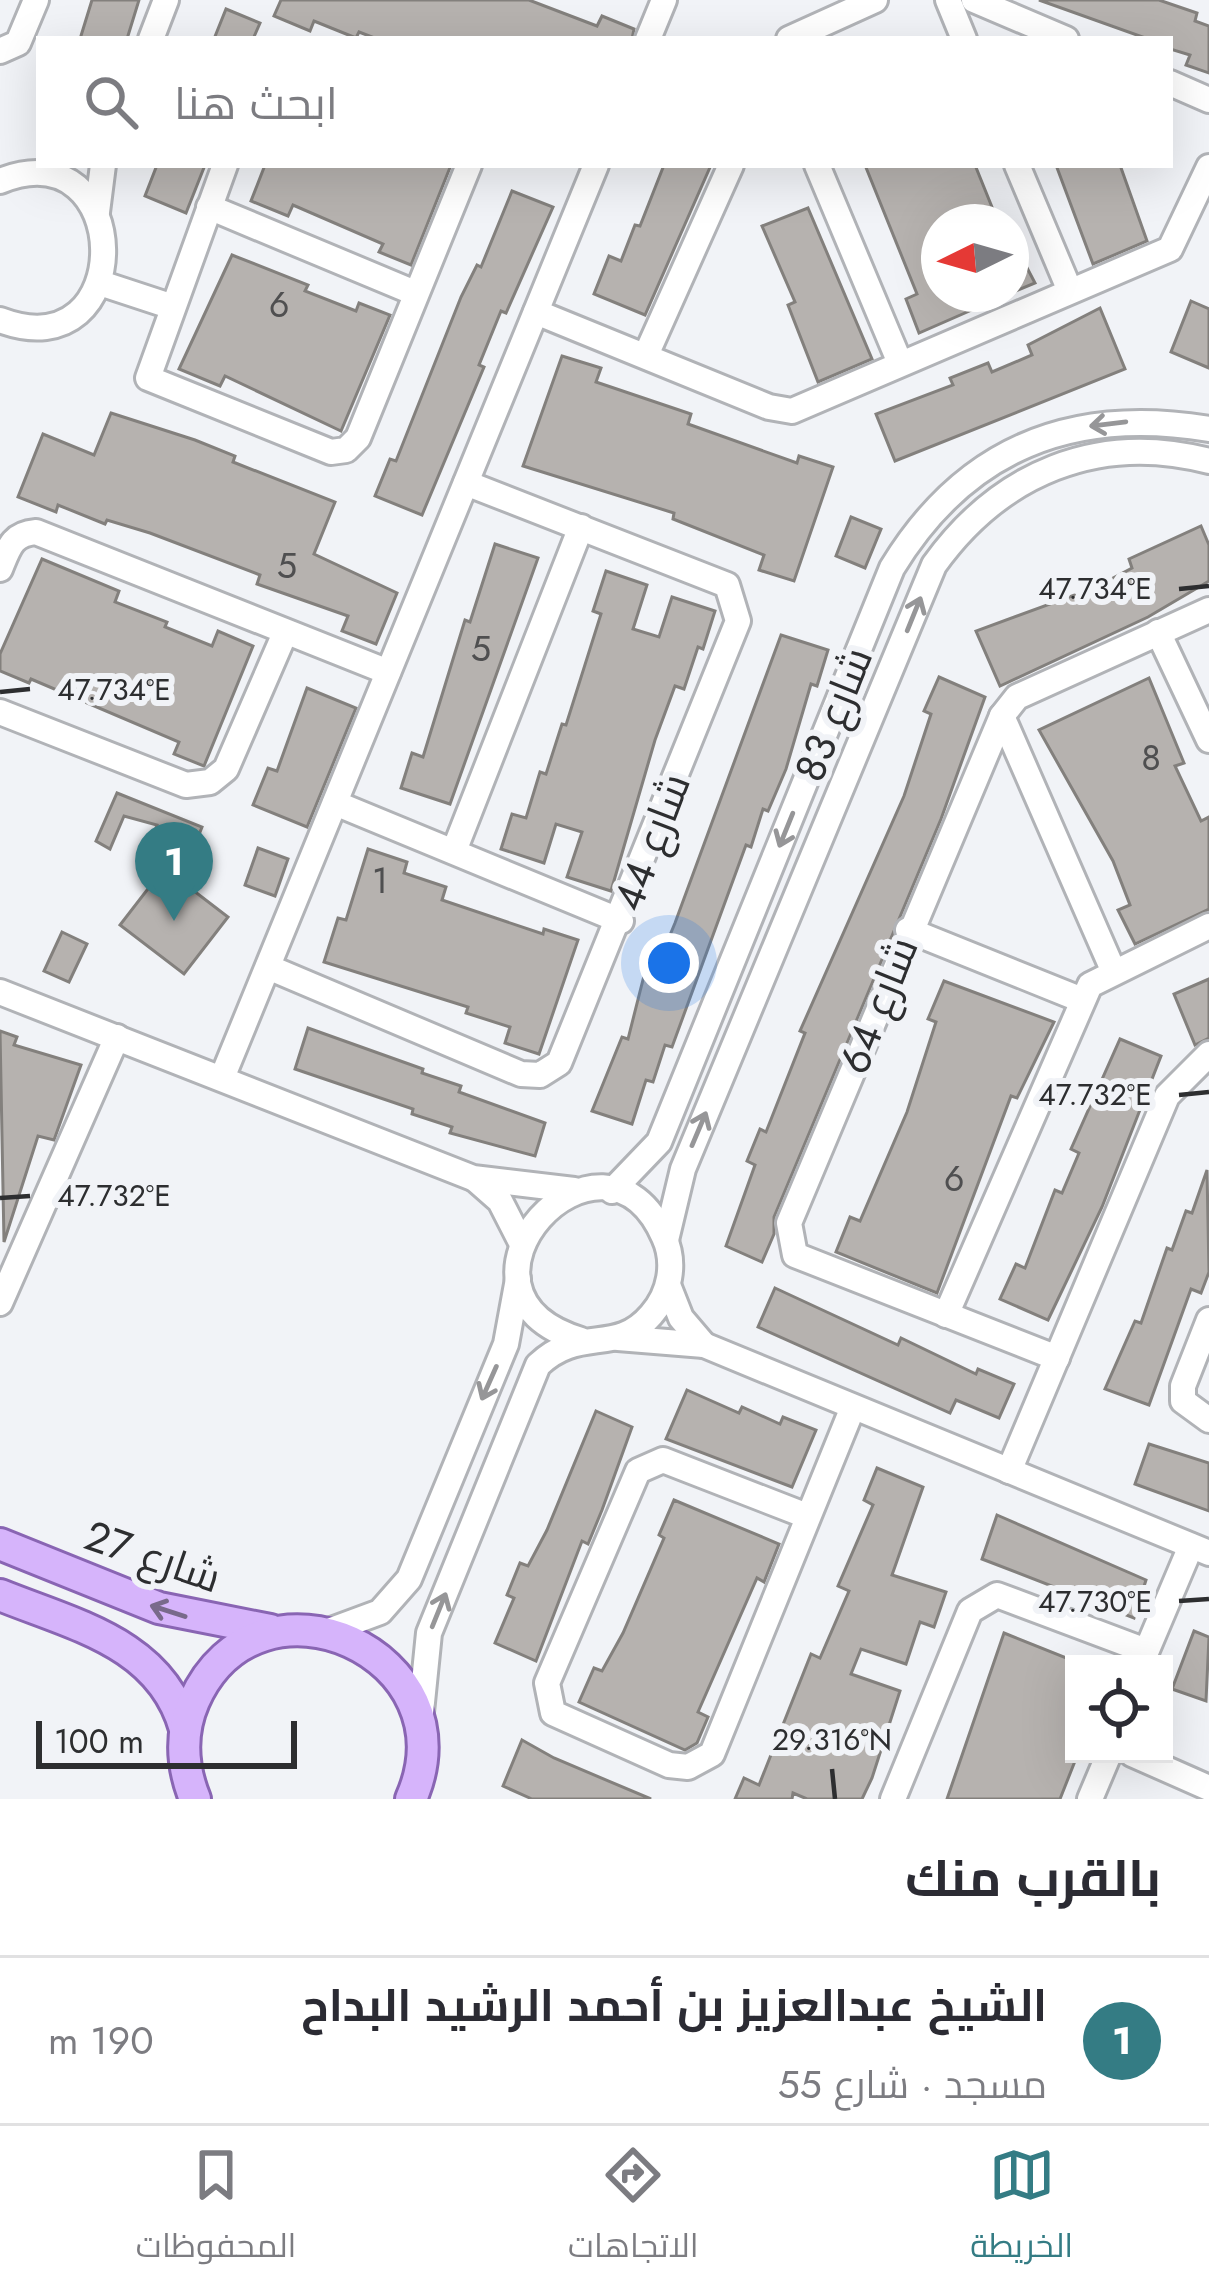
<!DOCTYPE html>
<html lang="ar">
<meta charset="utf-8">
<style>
body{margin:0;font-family:Jost,Cairo,sans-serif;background:#f2f2f3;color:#2b2b33;direction:rtl}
.controls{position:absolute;right:36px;bottom:36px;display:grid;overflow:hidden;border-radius:0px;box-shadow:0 12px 48px #0002}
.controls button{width:108px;height:108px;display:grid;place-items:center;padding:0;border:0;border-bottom:3px solid #e1e1e2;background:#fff;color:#2b2b33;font:60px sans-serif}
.compass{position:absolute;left:921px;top:204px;width:108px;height:108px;border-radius:50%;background:#fff;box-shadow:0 12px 48px #0002;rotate:265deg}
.scale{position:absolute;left:36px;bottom:30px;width:261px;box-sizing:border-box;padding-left:12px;border:6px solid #2d2e30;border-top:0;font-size:33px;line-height:42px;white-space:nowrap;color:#2d2e30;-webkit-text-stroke:9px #f1f3f7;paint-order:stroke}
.you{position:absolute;left:669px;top:963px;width:42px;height:42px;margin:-30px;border:9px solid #fff;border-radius:50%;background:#1a73e8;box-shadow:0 0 0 18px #1a73e833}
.badge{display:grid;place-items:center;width:78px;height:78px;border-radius:50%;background:#347c84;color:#fff;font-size:39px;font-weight:700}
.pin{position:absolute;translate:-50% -99px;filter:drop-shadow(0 3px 6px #0008)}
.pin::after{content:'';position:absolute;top:63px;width:42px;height:36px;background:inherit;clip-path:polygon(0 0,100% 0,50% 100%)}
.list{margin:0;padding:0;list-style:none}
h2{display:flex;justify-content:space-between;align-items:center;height:156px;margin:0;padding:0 48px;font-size:51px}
h2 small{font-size:39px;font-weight:400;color:#7c7c81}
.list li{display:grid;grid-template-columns:78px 1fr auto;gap:36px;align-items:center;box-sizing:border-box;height:168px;padding:0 48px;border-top:3px solid #e1e1e2}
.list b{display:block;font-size:45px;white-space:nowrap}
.list p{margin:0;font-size:39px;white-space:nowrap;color:#7c7c81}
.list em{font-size:39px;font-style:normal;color:#7c7c81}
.icon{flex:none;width:66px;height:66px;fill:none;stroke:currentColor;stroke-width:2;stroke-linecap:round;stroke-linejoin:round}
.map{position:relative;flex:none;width:1209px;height:1799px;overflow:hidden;direction:ltr}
.search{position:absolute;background:#fff;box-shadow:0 12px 48px #0002;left:36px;right:36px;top:36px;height:132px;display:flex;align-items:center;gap:30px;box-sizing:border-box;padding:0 42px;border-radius:0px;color:#7c7c81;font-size:45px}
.sheet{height:324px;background:#fff}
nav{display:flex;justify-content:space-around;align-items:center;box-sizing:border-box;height:168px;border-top:3px solid #e1e1e2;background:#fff;font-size:33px;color:#7c7c81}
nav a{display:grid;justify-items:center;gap:6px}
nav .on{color:#347c84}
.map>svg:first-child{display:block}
</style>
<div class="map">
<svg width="1209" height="1799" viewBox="0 0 1209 1799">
<rect width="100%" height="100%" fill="#f1f3f7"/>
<g fill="#b6b2af" stroke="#83807d" stroke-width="3">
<path d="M92,0H139L127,39H80Z"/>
<path d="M281,0H529L597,26L602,16L634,29L632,39H377L359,32L356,38L314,21L310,31L274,16Z"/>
<path d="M1039,0H1159L1197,13L1195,21L1209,26V73L1186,65L1190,55L1170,49V39H1148Z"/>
<path d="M226,9L260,23L253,39H214Z"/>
<path d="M157,165H205L186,213L145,196Z"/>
<path d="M265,165H451L411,265L379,252L383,244L293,205L288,216L251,201Z"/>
<path d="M664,165H711L645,315L594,294L609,256L621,261L635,225L640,226Z"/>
<path d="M865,165H975L998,222H939V294L1006,295L919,333L906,299L917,294Z"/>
<path d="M1056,165H1120L1147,241L1093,264Z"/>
<path d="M512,191L553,207L506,313L501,311L479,365L484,367L422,515L375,496L390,459L396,461L461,297L477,265L481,267Z"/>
<path d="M808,208L872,359L818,382L788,305L795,302L762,226Z"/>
<path d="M1011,237L1035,283L1011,293Z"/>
<path d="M232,255L308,285L305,291L356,311L359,303L390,315L341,431L225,376L220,386L179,369Z"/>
<path d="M1191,301L1209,309V368L1171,352Z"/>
<path d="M1100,308L1125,369L895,461L876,414L953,385L950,378L988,363L992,372L1032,355L1028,345Z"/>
<path d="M562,356L601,368L596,382L691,414L688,424L797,463L799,456L833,467L794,581L759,570L764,555L673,519L674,513L523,466Z"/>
<path d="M111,413L195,440L235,456L233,462L335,502L314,554L397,593L376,644L342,631L348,616L257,584L260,575L150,533L107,520L105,524L58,505L56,512L18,497L43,434L94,455Z"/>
<path d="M851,517L881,529L865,568L836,556Z"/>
<path d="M1201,526L1209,545V581L1148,617L1000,686L976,631L1094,588L1132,568L1129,559Z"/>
<path d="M495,544L538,558L450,804L401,788L412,753L423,757L465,620L470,622Z"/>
<path d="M42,559L119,591L115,602L167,622L165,627L212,646L218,631L253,646L204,766L174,754L179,742L31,679L29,683L0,671V654Z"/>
<path d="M606,571L647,585L633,629L659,637L672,597L715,611L703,649L698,647L684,689L675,686L655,740L611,891L567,877L582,832L556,824L544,863L501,849L512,814L526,818L540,772L546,774L562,724L566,725L601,614L593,611Z"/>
<path d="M781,635L828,650L817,686L811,684L786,769L768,811L763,809L751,847L746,845L672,1047L665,1045L653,1082L646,1080L632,1124L592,1111L622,1037L628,1039L648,960L658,964L675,923Z"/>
<path d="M939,677L985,697L941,819L774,1217V1234L762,1262L726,1246L755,1165L747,1161L760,1129L766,1132L805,1033L800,1031L904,796L931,714L924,711Z"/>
<path d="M1149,678L1184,763L1175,766L1201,821L1209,817V909L1135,944L1118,910L1130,905L1113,861L1039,730Z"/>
<path d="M307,688L356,708L307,827L253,805L268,768L277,771Z"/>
<path d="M117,793L202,827L194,847L155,831L157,825L124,816L110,849L96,841Z"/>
<path d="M258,848L288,859L275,896L245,885Z"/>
<path d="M368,849L407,862L404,873L446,887L442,900L543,934L544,929L578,940L539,1054L505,1043L510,1027L466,1013L468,1007L324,962L338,918L346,920Z"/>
<path d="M164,868L228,917L184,974L120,925Z"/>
<path d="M62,932L87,944L69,982L44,971Z"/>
<path d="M1209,979V1038L1195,1045L1174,994Z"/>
<path d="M944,981L1054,1022L1017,1098L1011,1096L937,1293L836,1252L850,1217L860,1221L907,1112L936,1022L928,1019Z"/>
<path d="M308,1028L423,1069L422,1073L461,1086L459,1092L545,1123L535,1156L450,1133L452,1127L412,1114L413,1109L295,1069Z"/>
<path d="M0,1031L17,1037L14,1045L81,1065L54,1140L38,1136L4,1242Z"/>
<path d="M1120,1039L1161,1056L1102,1207L1048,1320L1000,1299L1016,1264L1025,1268L1055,1190L1062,1193L1079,1153L1071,1149Z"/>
<path d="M1207,1170L1209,1272L1201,1293L1191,1289L1149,1405L1105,1389L1135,1321L1141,1323L1167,1248L1172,1250L1186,1211L1192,1213Z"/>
<path d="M775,1288L898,1345L901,1338L976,1374L978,1369L1014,1384L999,1418L956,1400L950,1413L758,1327Z"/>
<path d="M687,1390L739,1413L742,1407L780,1424L783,1417L816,1430L792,1487L666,1439Z"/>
<path d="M596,1411L632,1427L602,1510L588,1544L582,1541L536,1661L495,1643L514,1598L507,1595L520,1563L528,1566L547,1530Z"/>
<path d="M1149,1444L1209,1463V1511L1135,1484Z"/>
<path d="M877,1468L923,1487L892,1575L946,1592L934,1627L920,1622L906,1664L861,1649L851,1674L900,1691L872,1778L862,1799H807L793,1793L792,1799H735L744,1778L759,1785L811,1654L820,1658L849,1591L838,1586L873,1505L864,1500Z"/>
<path d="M674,1500L779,1544L764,1582L757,1578L698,1712L708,1717L697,1743L685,1750L579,1702L594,1668L602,1671L623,1633L664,1538L659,1535Z"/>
<path d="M997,1515L1146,1580L1134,1618L982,1559Z"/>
<path d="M1194,1631L1209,1637L1206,1701L1172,1689Z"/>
<path d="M1004,1633L1074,1661L1077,1756L1060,1799H947Z"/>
<path d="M522,1740L554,1758L651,1799H532L503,1786Z"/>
</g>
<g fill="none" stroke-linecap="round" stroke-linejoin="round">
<defs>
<g id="minor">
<path d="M948,0L964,39"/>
<path d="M974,0L1066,39"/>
<path d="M151,39L166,0"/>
<path d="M648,39L664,0"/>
<path d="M789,39L875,0"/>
<path d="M0,51L18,43L36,0"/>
<path d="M1170,83L1209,100"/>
<path d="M225,165L148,378L331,452L346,450L358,438L469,165"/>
<path d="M817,165L900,363"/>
<path d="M1017,165L1070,291"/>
<path d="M0,181C135,126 140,373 0,320"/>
<path d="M209,207L415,293"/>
<path d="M97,212L103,165"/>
<path d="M100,283L170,306"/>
<path d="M536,312L769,407L792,411L1170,249L1209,167"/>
<path d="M646,355L731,165"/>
<path d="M0,569C9,547 12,534 36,532L388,672"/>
<path d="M1158,632L1209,740"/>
<path d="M0,712L186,785L210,782L226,769L285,633"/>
<path d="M1002,716L1113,970"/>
<path d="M335,803L621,921"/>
<path d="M454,851L581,527"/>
<path d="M908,930L1082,1000"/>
<path d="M268,967L521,1074L540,1075L559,1063L738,621L727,585L466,483"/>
<path d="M0,992L473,1178L574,1190"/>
<path d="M222,1078L596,165"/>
<path d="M475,1179L500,1201L522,1244"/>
<path d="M612,1191L659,1142L892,568C965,448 1072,406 1209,429"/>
<path d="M666,1240L683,1169L934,565C1000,473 1098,432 1209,461"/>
<path d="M668,1285L681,1318L704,1345"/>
<path d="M0,1303L117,1037"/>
<path d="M946,1315L1090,985L1209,926"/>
<path d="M1209,1320L1183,1386V1401L1209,1420"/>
<path d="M618,1338L704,1345L1209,1553"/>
<path d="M1057,1358L795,1255L789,1223L1002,716L1017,697L1209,610"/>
<path d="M1009,1471L1167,1096L1209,1054"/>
<path d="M807,1516L663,1460L638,1471L547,1683L553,1713L669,1765L688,1767L712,1754L853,1407"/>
<path d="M326,1632L380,1612L409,1579L506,1344L518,1279"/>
<path d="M1141,1664L1191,1546"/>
<path d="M420,1722L429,1633L538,1365C580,1325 616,1356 651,1315C670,1294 676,1263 664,1237C603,1097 422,1292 581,1340"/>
<path d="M1132,1754L1209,1788"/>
<path d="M893,1799L970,1611L997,1595L1146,1651"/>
<path d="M1090,1799L1109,1754"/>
</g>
<g id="major">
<path d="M0,1544L159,1608L270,1630"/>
<path d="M0,1595C74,1625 161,1643 185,1729"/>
<path d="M195,1799C182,1767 180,1733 194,1701C258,1557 475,1655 411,1799"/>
</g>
</defs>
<use href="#minor" stroke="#b1b3b7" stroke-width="30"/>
<use href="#major" stroke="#8965b3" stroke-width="36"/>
<use href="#minor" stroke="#fff" stroke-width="24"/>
<use href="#major" stroke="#d6b4fb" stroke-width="30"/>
</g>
<defs><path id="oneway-shaft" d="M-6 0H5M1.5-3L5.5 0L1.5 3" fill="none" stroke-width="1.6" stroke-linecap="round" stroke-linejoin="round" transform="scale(3)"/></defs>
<g stroke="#969698">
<use href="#oneway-shaft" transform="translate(1108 424) rotate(173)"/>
<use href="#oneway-shaft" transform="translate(914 614) rotate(-68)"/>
<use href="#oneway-shaft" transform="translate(786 830) rotate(112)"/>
<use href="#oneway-shaft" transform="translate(699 1129) rotate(-67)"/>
<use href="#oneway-shaft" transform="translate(489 1383) rotate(114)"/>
<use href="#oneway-shaft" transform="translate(439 1610) rotate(-68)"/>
</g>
<use stroke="#796a8b" href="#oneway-shaft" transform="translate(168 1611) rotate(-162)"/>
<path fill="none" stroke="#2d2e30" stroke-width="4.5" d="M1179,589L1209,586M0,692L30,689M1179,1095L1209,1092M0,1198L30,1196M1179,1601L1209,1599M832,1769L835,1799"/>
<g text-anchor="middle" stroke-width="12" stroke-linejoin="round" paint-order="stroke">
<g font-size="36" fill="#4f4f50">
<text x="279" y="317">6</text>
<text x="287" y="578">5</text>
<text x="481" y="661">5</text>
<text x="1151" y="770">8</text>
<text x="380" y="893">1</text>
<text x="954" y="1191">6</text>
</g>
<g font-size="42" fill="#2d2e30" stroke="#f1f3f7">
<text transform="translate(833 714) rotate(-68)" y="15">شارع 83</text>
<text transform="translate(651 842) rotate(-69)" y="15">شارع 44</text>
<text transform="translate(878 1005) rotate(-68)" y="15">شارع 64</text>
<text transform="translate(153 1556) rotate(19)" y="15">شارع 27</text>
</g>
</g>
<g font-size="30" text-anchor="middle" fill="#2d2e30" stroke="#f1f3f7" stroke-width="12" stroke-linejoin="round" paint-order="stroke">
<text x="1095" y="599">47.734°E</text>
<text x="114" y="700">47.734°E</text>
<text x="1095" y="1105">47.732°E</text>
<text x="114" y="1206">47.732°E</text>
<text x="1095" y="1612">47.730°E</text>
<text x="832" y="1750">29.316°N</text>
</g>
</svg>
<div class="controls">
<button><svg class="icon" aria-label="locate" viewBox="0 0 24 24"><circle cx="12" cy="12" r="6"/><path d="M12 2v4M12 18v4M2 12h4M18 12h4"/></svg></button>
</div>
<svg class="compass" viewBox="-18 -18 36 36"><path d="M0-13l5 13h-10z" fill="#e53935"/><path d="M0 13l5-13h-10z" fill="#7c7c81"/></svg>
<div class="scale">100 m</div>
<div class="you"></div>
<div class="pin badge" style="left:174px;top:921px">1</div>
<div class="search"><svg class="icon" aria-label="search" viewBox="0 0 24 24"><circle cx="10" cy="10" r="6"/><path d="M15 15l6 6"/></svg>ابحث هنا</div>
</div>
<section class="sheet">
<h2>بالقرب منك<small></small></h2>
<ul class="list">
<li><span class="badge">1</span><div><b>الشيخ عبدالعزيز بن أحمد الرشيد البداح</b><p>مسجد · شارع 55</p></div><em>190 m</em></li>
</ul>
</section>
<nav>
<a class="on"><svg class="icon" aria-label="map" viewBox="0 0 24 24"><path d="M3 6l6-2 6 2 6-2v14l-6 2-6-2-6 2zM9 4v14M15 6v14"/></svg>الخريطة</a>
<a><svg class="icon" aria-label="directions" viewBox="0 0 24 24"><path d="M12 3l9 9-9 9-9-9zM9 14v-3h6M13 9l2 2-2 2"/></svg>الاتجاهات</a>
<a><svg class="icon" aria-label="saved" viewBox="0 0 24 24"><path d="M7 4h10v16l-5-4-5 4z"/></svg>المحفوظات</a>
</nav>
